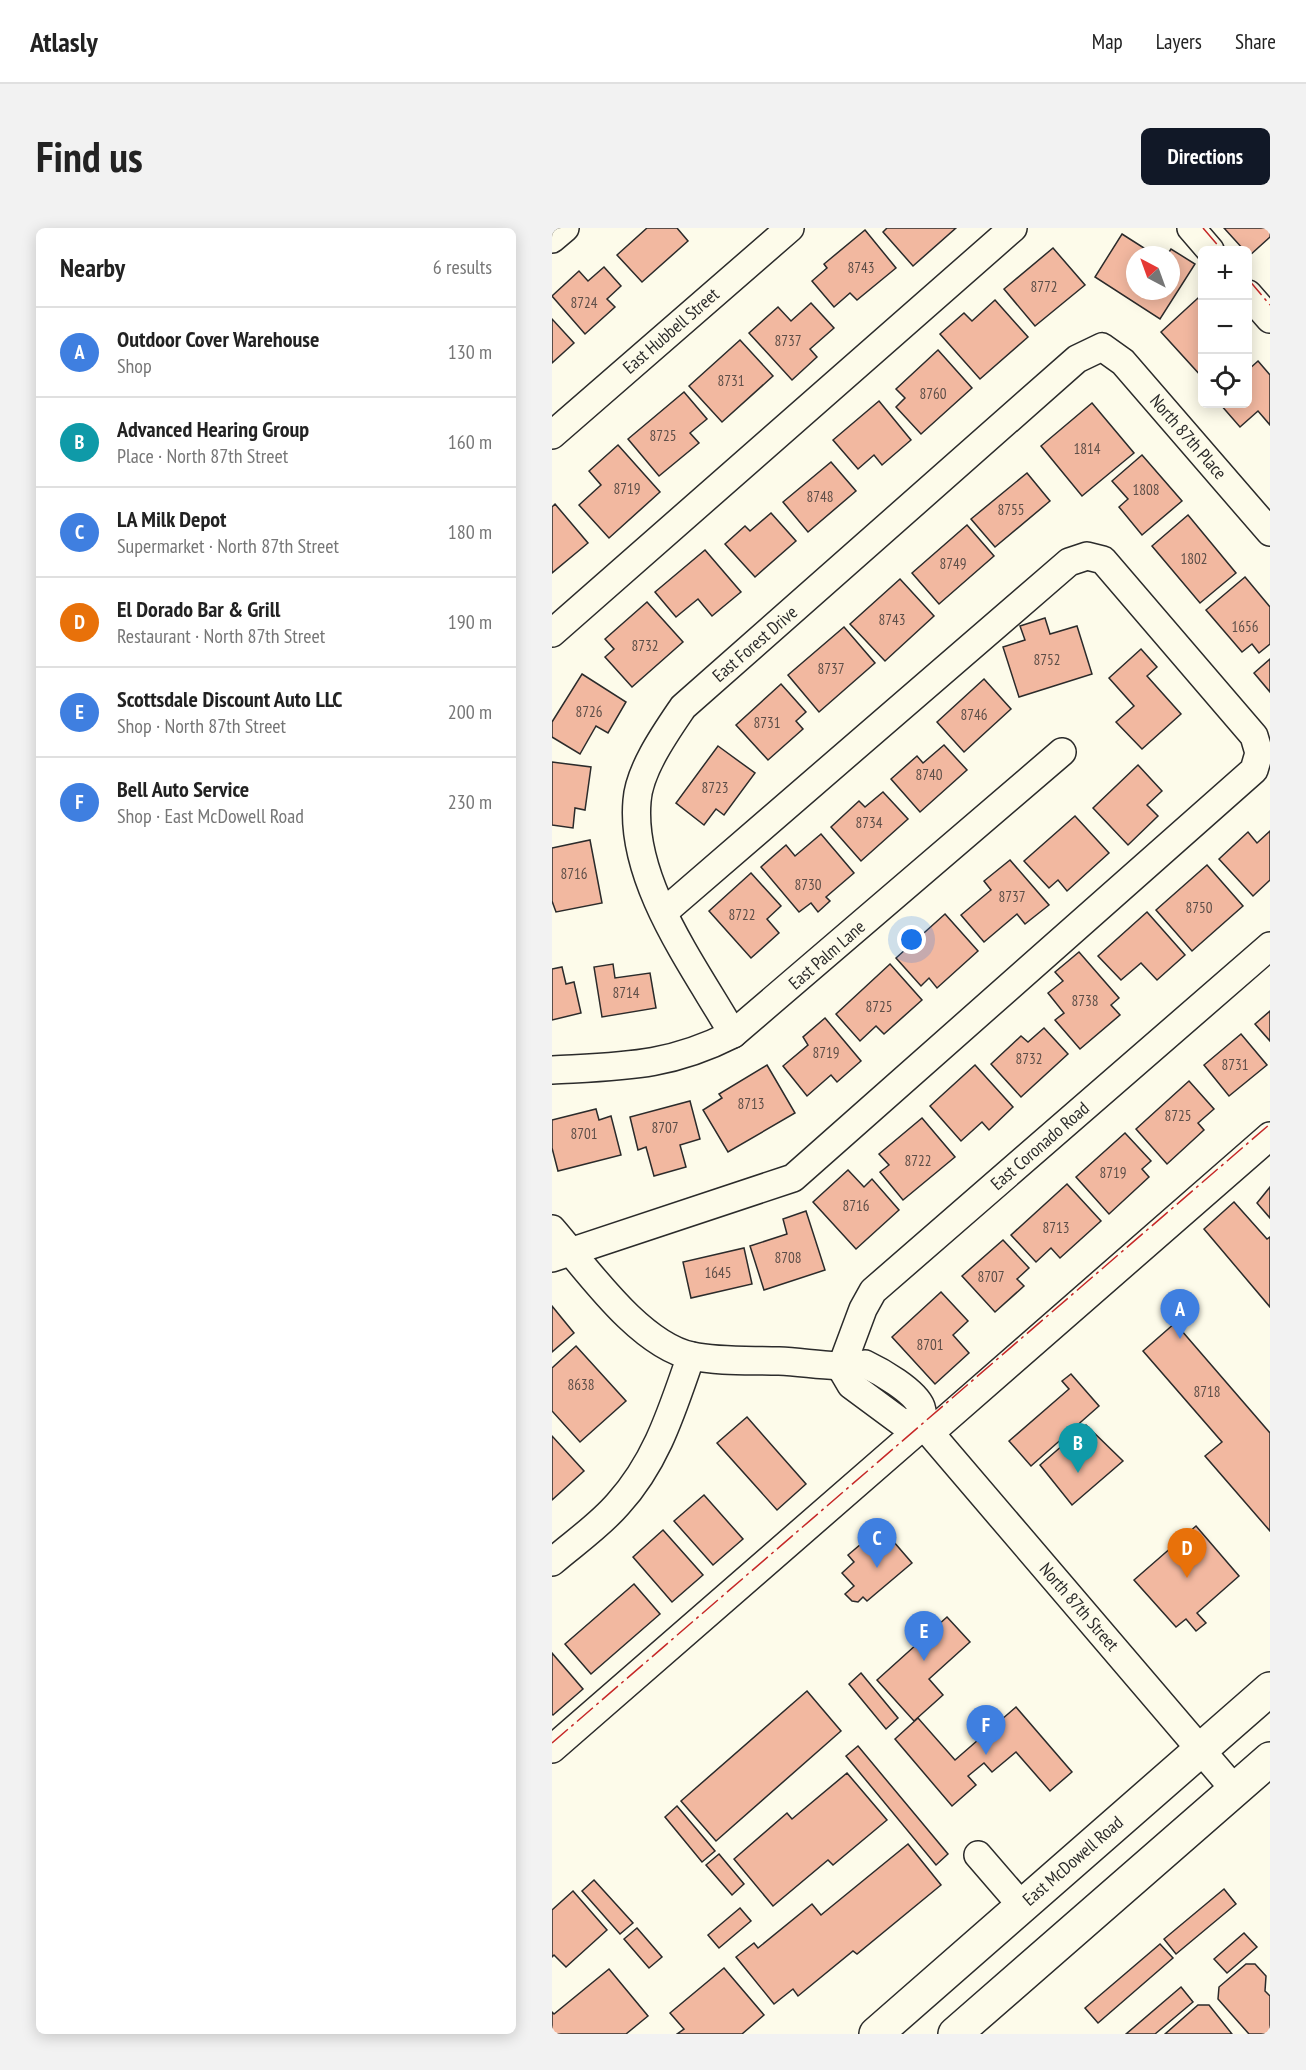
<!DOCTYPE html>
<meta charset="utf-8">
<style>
body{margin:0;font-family:"PT Sans Narrow",sans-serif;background:#f2f2f2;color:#222}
.controls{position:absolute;right:18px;top:18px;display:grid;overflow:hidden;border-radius:9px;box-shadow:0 3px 15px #0003}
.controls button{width:54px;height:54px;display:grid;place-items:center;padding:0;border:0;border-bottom:2px solid #e0e0e0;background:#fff;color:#222;font:30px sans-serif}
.compass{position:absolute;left:574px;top:18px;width:54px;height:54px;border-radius:50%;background:#fff;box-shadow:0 3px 15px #0003;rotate:319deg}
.you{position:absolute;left:360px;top:712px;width:21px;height:21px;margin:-15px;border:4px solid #fff;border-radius:50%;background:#1a73e8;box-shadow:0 0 0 9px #1a73e833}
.badge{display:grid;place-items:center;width:39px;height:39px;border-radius:50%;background:#111827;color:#fff;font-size:20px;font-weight:700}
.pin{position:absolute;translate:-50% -50px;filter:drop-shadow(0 2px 3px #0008)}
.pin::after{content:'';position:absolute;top:32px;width:21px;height:18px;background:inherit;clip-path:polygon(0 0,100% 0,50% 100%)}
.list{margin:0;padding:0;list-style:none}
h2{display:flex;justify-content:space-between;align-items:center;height:78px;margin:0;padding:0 24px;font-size:26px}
h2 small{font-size:20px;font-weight:400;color:#767676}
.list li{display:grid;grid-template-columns:39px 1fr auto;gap:18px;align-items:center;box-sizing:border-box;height:90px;padding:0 24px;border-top:2px solid #e0e0e0}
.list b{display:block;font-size:22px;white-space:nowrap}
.list p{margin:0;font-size:20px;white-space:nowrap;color:#767676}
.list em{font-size:20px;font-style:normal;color:#767676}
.icon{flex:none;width:33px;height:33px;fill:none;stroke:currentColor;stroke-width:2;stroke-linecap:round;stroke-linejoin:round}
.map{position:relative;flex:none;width:718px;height:1806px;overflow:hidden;border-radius:9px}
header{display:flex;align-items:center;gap:36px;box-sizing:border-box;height:84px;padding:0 30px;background:#fff;border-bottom:2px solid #e0e0e0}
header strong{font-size:28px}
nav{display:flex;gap:33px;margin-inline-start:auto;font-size:21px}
.intro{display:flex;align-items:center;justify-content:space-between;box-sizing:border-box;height:144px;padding:0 36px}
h1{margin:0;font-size:42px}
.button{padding:15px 27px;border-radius:9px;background:#111827;color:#fff;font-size:21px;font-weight:700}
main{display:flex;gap:36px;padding:0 36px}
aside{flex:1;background:#fff;border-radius:9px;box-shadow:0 3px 15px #0003}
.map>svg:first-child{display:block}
</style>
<header>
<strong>Atlasly</strong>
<nav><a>Map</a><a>Layers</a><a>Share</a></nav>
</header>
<div class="intro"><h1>Find us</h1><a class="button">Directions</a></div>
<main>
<aside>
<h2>Nearby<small>6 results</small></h2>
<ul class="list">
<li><span class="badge" style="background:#3f7fe0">A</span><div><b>Outdoor Cover Warehouse</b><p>Shop</p></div><em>130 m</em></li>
<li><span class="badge" style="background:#0f9aa8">B</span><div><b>Advanced Hearing Group</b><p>Place · North 87th Street</p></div><em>160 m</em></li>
<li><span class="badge" style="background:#3f7fe0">C</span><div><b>LA Milk Depot</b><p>Supermarket · North 87th Street</p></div><em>180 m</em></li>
<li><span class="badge" style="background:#e8710a">D</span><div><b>El Dorado Bar &amp; Grill</b><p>Restaurant · North 87th Street</p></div><em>190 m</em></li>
<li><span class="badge" style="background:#3f7fe0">E</span><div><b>Scottsdale Discount Auto LLC</b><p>Shop · North 87th Street</p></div><em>200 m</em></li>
<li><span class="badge" style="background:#3f7fe0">F</span><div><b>Bell Auto Service</b><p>Shop · East McDowell Road</p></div><em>230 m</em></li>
</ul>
</aside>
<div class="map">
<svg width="718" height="1806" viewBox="0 0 718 1806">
<rect width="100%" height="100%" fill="#fdfbea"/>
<g fill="#f2b8a0" stroke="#2b2b2b" stroke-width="1.5">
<path d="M95,0H125L136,13L90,54L65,27Z"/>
<path d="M335,0H404L361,38L331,4Z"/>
<path d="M672,0H718V9L697,28L696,22H692Z"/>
<path d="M313,2L344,40L305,72L298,65L282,79L260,53L275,40L272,36Z"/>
<path d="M570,6L603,27H583V63H619V27H615L619,21L643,36L608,91L543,49Z"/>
<path d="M501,20L533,57L483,98L452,61Z"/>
<path d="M52,39L69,58L55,71L63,79L33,106L0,68L27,43L36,53Z"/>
<path d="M646,70L650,75V149L609,104Z"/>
<path d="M443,72L476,109L428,151L388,106L412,85L420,93Z"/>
<path d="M259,75L282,100L258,121L265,129L240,152L197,105L226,79L239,93Z"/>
<path d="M0,91L22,115L0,135Z"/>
<path d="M188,112L221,148L170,194L137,158Z"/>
<path d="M386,122L420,160L369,206L344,179L353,170L344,161Z"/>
<path d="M706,133L718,147V197L706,183L688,199L668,176H696V142Z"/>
<path d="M132,164L155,191L138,205L147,215L107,248L76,211Z"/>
<path d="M327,173L359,212L330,237L322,227L306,241L281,212Z"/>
<path d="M540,175L582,225L530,268L489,218Z"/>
<path d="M66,217L108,264L57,310L27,277L49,257L37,243Z"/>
<path d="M590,227L630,273L590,307L567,279L576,271L560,253Z"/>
<path d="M279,234L304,263L256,304L231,274Z"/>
<path d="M475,245L498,273L443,319L419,291Z"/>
<path d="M3,276L36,315L0,345V279Z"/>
<path d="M219,285L244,313L203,349L173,316L193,298L198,303Z"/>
<path d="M636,287L684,345L648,375L600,318Z"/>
<path d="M415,297L442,328L387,376L360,345Z"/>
<path d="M153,322L189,364L160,388L146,371L124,389L103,364Z"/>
<path d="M693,349L718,379V416L707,425L700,416L690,424L654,382Z"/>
<path d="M348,351L382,388L333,433L298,396Z"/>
<path d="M95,374L131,414L80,459L53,429L62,421L53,411Z"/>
<path d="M493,390L498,406L525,398L540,446L467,469L451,419L473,412L468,398Z"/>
<path d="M292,399L323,435L267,484L236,447Z"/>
<path d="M589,421L605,439L595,448L629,486L590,521L564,494L582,478L557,450Z"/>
<path d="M718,431V464L702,445Z"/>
<path d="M30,446L74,474L56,505L44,498L28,526L0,509V494Z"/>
<path d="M432,451L459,481L412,524L385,494Z"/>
<path d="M229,456L254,484L244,493L251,501L216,532L184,497Z"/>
<path d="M392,517L415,542L368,584L339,551L365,528L371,535Z"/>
<path d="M166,518L203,545L172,587L164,581L152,597L124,575Z"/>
<path d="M0,534L39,539L33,582L23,580L21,600L0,597Z"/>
<path d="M586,537L610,563L595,577L606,588L576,617L541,580Z"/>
<path d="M331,564L356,591L309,633L279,599L307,573L313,579Z"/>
<path d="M523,588L557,625L515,663L506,652L497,660L472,633Z"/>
<path d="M718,603V652L701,668L667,631L696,604L705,615Z"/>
<path d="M269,606L302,645L274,669L278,673L266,684L259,675L247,684L209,639L234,617L243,628Z"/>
<path d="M38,612L50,675L4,684L0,673V620Z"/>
<path d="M458,632L497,677L473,696L465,686L432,714L409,687L439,662L432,653Z"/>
<path d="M655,637L691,678L640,723L604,682Z"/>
<path d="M199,645L229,678L215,691L227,705L199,730L157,683Z"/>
<path d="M595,684L633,727L605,752L589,735L569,752L546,728Z"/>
<path d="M393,686L426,723L385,760L377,750L369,758L344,730Z"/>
<path d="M527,724L567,770L559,777L568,787L528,821L503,792L512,785L496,765L511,753L503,744Z"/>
<path d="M61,736L63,750L98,745L104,780L50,789L42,739Z"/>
<path d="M338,736L370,772L332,806L324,798L308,813L284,786Z"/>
<path d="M10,739L14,756L22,754L29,785L0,792V741Z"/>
<path d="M718,783V813L703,796Z"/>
<path d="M273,790L309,833L285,854L279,847L255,868L231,838L256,817L251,809Z"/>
<path d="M492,800L516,826L469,869L439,836L469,808L476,814Z"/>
<path d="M689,806L715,837L677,868L652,837Z"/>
<path d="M215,837L243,885L176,924L151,882L170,870L167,866Z"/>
<path d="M423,837L461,879L437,902L430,894L409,913L378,878Z"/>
<path d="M637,853L662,881L646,895L652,902L615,936L584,901Z"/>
<path d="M138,873L148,911L128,917L134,939L102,948L94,919L86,922L78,889Z"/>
<path d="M44,881L47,892L59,888L69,927L6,943L0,920V892Z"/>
<path d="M370,890L403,929L351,972L328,944L337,937L327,926Z"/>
<path d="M573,905L599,933L590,941L597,949L557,986L524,949Z"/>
<path d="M296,942L312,959L320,951L347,982L304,1021L261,974Z"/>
<path d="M515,956L549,993L508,1030L499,1020L484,1034L459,1007Z"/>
<path d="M718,959V990L705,975Z"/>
<path d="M682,974L715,1011L718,1009V1079L652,1001Z"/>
<path d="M254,983L273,1042L212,1062L198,1018L235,1006L231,991Z"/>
<path d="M451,1012L477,1040L465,1051L472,1058L443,1084L410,1048Z"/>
<path d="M192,1020L200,1056L139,1070L131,1034Z"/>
<path d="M389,1064L416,1093L401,1107L417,1125L383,1156L340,1109Z"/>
<path d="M0,1078L22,1105L0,1124Z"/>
<path d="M623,1095L718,1205V1303L653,1228L670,1214L591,1123Z"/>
<path d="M24,1118L74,1173L28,1214L0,1183V1140Z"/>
<path d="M519,1146L547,1178L479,1238L457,1213L517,1161L510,1153Z"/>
<path d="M195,1189L254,1256L225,1282L165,1215Z"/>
<path d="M534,1197L571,1233L520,1277L488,1237Z"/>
<path d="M0,1208L32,1243L0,1272Z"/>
<path d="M152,1267L191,1311L161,1337L122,1293Z"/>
<path d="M644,1298L687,1348L645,1385L654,1395L644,1403L634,1391L624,1399L582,1352Z"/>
<path d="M329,1299L360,1335L315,1373L311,1369L306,1374L300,1373L293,1366L302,1358L290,1345L302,1334L296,1327Z"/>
<path d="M111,1302L151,1347L120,1374L81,1329Z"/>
<path d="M82,1356L108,1386L39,1446L13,1416Z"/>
<path d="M395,1389L418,1414L377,1451L391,1467L362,1493L325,1452Z"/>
<path d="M0,1425L31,1461L1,1487L0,1486Z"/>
<path d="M309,1445L346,1490L334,1501L297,1456Z"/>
<path d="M255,1463L289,1503L164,1613L129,1573Z"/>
<path d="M464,1479L520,1544L498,1563L464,1524L440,1544L432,1535L416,1548L424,1557L400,1578L343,1511L366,1490L403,1532Z"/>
<path d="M306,1518L396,1626L384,1637L294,1528Z"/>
<path d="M295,1545L335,1592L281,1637L276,1632L221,1678L182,1631L235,1585L240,1591Z"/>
<path d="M125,1578L163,1623L150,1634L113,1589Z"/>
<path d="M356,1616L389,1657L305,1726L301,1723L246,1768L241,1761L222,1776L184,1729L202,1715L206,1720L260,1676L269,1687Z"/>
<path d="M167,1626L192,1656L180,1667L154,1637Z"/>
<path d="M42,1652L81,1695L68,1706L30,1663Z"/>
<path d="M672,1661L684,1676L624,1726L612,1711Z"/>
<path d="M21,1663L55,1702L14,1739L2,1727L0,1729V1682Z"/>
<path d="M188,1680L199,1693L167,1720L156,1707Z"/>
<path d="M85,1700L110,1729L97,1740L72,1711Z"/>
<path d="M692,1705L705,1719L675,1745L662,1731Z"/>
<path d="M608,1716L621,1730L546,1795L533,1780Z"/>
<path d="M694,1736H703L714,1748L713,1763L718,1768V1806H697L666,1771L667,1759Z"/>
<path d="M172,1740L212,1787L190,1806H125L132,1801L118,1785Z"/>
<path d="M57,1741L96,1788L74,1806H0V1784L2,1786Z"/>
<path d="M629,1759L641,1774L603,1806H574Z"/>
<path d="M646,1777H657L680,1806H613Z"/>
</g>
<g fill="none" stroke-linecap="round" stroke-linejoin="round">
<defs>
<g id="minor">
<path d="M639,0L658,22"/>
<path d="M0,11L13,0"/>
<path d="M696,66L718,91"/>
<path d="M0,207L238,0"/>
<path d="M0,405L461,0"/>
<path d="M181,806C142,738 78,654 85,573C87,542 114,504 131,479L525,131L550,119L571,134L718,304"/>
<path d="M0,842C71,838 116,839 181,806L510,524"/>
<path d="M0,1001C34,1040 87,1117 140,1128C167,1134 199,1132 227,1133C256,1134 284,1141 313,1136C328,1143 363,1163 369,1179C372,1189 371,1196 378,1205L683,1562"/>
<path d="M0,1030L241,950L702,542L707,525L702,508L551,332L535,328L517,334L112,684"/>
<path d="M289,1140L311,1081L321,1063L718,718"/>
<path d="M289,1140L299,1157L349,1194L372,1197"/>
<path d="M378,1205L718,908"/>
<path d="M0,1334C22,1315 47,1298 66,1276C105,1233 120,1182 139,1128"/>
<path d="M0,1521L372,1197"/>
<path d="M426,1627L470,1678"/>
</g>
<g id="major">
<path d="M324,1806L718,1461"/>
<path d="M403,1806L718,1531"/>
</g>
</defs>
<use href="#minor" stroke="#2b2b2b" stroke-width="30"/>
<use href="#major" stroke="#2b2b2b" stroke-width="36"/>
<use href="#minor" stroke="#fdfbea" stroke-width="27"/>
<use href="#major" stroke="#fdfbea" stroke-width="33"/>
<g stroke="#c62828" stroke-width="1.5" stroke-dasharray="21 4.5 3 4.5" stroke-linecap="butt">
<path d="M651,0L670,22"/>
<path d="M696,51L718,77"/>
<path d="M0,1515L718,896"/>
</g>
</g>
<g text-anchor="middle" stroke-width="4.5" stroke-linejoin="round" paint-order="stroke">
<g font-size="15" fill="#5d4e48">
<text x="309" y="45">8743</text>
<text x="492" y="64">8772</text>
<text x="32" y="80">8724</text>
<text x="236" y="118">8737</text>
<text x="179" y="158">8731</text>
<text x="381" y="171">8760</text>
<text x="111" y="213">8725</text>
<text x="535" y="226">1814</text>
<text x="75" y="266">8719</text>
<text x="594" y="267">1808</text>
<text x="268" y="274">8748</text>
<text x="459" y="287">8755</text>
<text x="642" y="336">1802</text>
<text x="401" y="341">8749</text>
<text x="340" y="397">8743</text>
<text x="693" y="404">1656</text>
<text x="93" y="423">8732</text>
<text x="495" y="437">8752</text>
<text x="279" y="446">8737</text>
<text x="37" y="489">8726</text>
<text x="422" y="492">8746</text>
<text x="215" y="500">8731</text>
<text x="377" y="552">8740</text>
<text x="163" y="565">8723</text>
<text x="317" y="600">8734</text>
<text x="22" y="651">8716</text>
<text x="256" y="662">8730</text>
<text x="460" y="674">8737</text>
<text x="647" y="685">8750</text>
<text x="190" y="692">8722</text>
<text x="74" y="770">8714</text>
<text x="533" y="778">8738</text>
<text x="327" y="784">8725</text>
<text x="274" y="830">8719</text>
<text x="477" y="836">8732</text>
<text x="683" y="842">8731</text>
<text x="199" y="881">8713</text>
<text x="626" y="893">8725</text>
<text x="113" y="905">8707</text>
<text x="32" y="911">8701</text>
<text x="366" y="938">8722</text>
<text x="561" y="950">8719</text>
<text x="304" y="983">8716</text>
<text x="504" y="1005">8713</text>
<text x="236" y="1035">8708</text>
<text x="166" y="1050">1645</text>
<text x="439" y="1054">8707</text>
<text x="378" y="1122">8701</text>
<text x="29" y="1162">8638</text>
<text x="655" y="1169">8718</text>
</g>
<g font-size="18" fill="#2b2b2b" stroke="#fdfbea">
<text transform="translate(119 103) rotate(-41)" y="6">East Hubbell Street</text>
<text transform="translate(636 209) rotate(49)" y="6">North 87th Place</text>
<text transform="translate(203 416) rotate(-41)" y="6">East Forest Drive</text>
<text transform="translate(275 727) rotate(-41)" y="6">East Palm Lane</text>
<text transform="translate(488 918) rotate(-41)" y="6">East Coronado Road</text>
<text transform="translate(527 1379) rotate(49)" y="6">North 87th Street</text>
<text transform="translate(521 1633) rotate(-41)" y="6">East McDowell Road</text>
</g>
</g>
</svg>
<div class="controls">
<button>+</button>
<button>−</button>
<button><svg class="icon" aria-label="locate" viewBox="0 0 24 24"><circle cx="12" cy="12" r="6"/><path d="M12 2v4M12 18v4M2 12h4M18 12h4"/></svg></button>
</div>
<svg class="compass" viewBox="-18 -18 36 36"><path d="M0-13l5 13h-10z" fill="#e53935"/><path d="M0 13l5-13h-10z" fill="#767676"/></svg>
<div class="you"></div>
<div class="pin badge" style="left:628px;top:1111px;background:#3f7fe0">A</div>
<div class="pin badge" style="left:526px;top:1245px;background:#0f9aa8">B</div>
<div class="pin badge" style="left:325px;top:1340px;background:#3f7fe0">C</div>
<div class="pin badge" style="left:635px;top:1350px;background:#e8710a">D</div>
<div class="pin badge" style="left:372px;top:1433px;background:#3f7fe0">E</div>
<div class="pin badge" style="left:434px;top:1527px;background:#3f7fe0">F</div>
</div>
</main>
